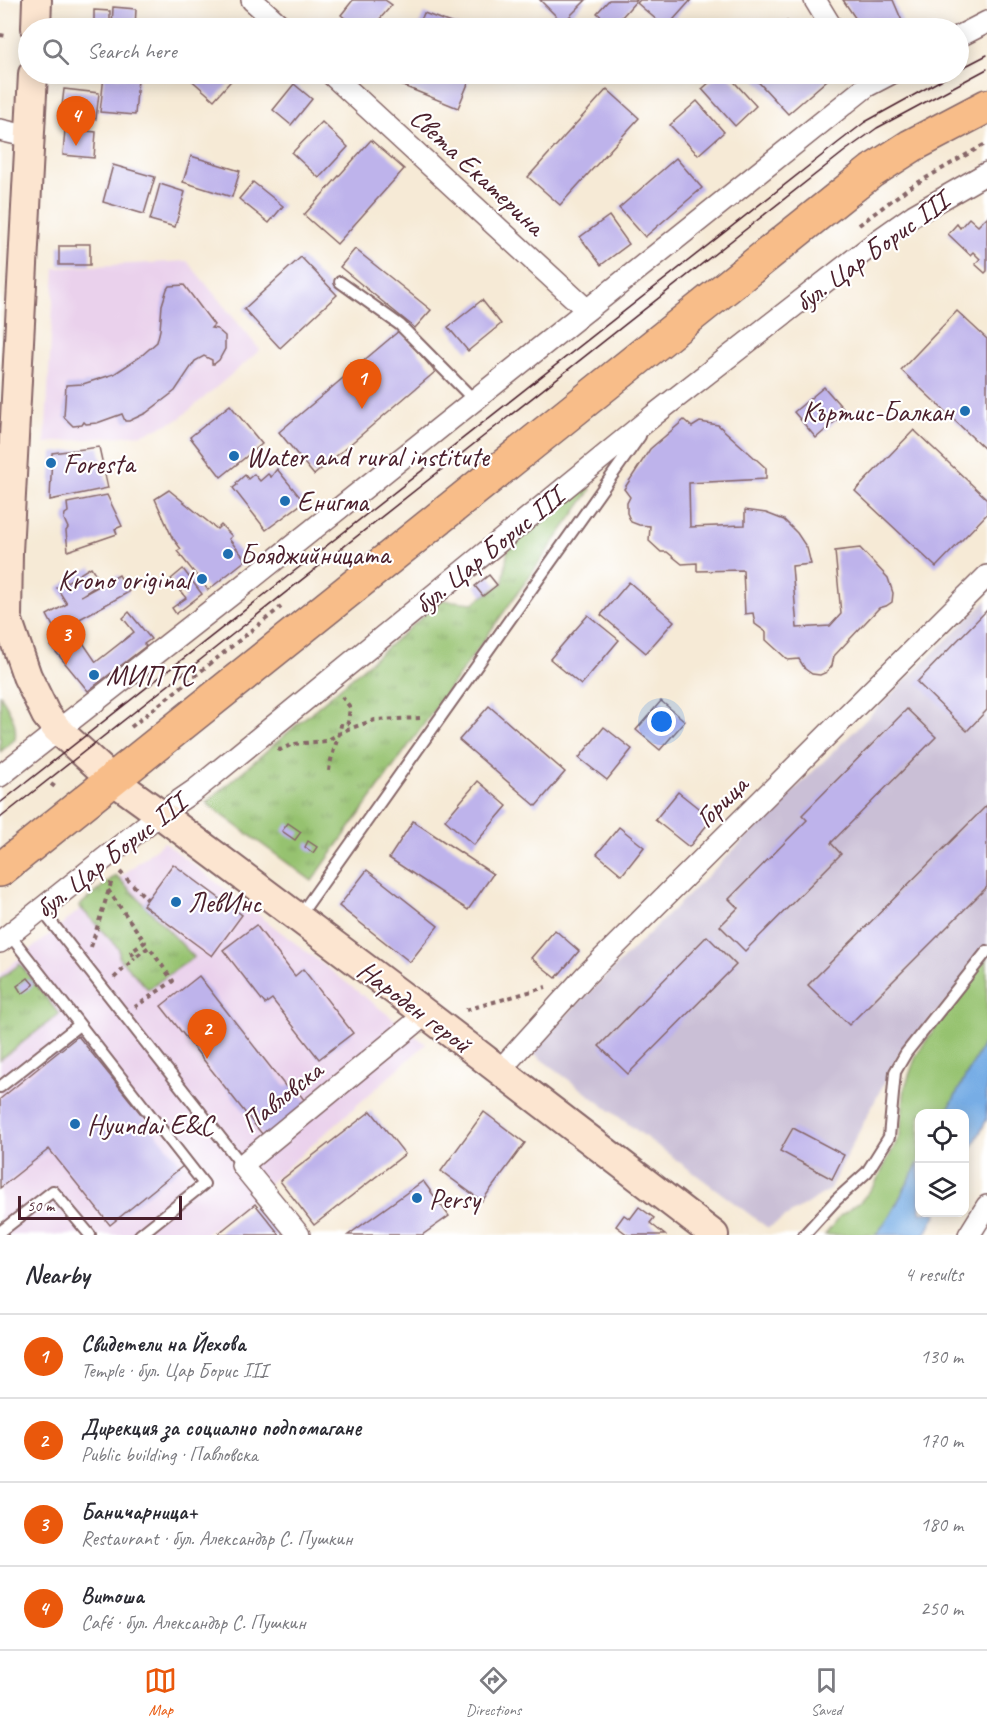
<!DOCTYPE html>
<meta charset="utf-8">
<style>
body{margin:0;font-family:Caveat,sans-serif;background:#f7f7f7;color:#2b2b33}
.controls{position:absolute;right:18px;bottom:18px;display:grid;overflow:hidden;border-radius:12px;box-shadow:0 3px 15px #0003}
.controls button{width:54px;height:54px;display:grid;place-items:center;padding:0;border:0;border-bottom:2px solid #e1e1e2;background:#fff;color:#2b2b33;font:30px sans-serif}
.scale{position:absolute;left:18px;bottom:15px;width:164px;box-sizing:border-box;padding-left:6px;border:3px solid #4a1f2b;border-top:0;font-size:16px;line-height:21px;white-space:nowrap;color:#4a1f2b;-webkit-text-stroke:4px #fff;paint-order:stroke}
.you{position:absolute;left:662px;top:722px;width:21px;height:21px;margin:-15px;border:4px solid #fff;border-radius:50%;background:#1a73e8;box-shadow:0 0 0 9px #1a73e833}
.badge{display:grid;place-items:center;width:39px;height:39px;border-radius:50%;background:#ea580c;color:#fff;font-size:20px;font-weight:700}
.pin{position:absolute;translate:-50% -50px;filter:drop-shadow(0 2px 3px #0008)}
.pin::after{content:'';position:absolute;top:32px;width:21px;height:18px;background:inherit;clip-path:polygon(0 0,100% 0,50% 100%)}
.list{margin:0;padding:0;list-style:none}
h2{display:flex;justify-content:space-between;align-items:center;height:78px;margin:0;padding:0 24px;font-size:26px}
h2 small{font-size:20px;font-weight:400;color:#7c7c81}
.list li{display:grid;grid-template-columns:39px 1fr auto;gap:18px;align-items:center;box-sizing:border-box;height:84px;padding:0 24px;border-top:2px solid #e1e1e2}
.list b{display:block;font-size:22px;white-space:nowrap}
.list p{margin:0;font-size:20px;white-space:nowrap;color:#7c7c81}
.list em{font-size:20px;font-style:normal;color:#7c7c81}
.icon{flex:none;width:33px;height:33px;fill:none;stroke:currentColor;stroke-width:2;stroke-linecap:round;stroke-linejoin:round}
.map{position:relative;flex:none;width:987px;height:1235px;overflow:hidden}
.search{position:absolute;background:#fff;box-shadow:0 3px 15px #0003;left:18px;right:18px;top:18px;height:66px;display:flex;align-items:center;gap:15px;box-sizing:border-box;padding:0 21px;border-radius:33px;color:#7c7c81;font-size:22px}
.sheet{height:414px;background:#fff}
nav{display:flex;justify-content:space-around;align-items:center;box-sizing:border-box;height:84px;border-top:2px solid #e1e1e2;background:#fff;font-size:16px;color:#7c7c81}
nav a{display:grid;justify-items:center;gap:3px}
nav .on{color:#ea580c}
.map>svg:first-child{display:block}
</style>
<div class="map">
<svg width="987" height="1235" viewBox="0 0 987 1235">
<defs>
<pattern id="park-tufts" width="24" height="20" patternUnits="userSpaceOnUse" patternTransform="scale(1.5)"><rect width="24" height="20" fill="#96c270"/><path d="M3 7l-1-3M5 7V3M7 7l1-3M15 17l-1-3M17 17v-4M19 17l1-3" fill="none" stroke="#7c9d5c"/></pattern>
</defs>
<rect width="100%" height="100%" fill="#fff"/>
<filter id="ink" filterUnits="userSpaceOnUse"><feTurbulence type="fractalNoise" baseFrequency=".0167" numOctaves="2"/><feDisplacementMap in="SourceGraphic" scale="12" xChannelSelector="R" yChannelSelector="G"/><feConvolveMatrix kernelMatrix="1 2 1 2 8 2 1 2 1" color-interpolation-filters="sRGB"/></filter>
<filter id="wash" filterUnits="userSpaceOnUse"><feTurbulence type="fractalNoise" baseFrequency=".008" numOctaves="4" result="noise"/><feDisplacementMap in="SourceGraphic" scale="24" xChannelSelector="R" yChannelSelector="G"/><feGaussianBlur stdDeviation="1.35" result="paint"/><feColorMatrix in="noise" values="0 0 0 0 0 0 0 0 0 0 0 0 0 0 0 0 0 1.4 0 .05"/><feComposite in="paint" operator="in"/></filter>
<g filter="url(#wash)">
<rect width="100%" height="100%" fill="#f6ead6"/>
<g fill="#ead1ec">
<path d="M187,261L260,350L179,419L143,434L45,443L55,268Z"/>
<path d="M164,842L426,1044L241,1208L204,1235H0V974Z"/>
</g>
<path fill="#cabfd6" d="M987,600V958L900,1052L829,1190L768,1228L530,1051Z"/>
<path fill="#96c270" stroke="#70704e" stroke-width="1.5" d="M987,958V1037L946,1113L920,1114L919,1162L891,1214L876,1235H825L840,1216L861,1201L874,1186L900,1135L905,1087L916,1056L970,975Z"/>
<g fill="url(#park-tufts)" stroke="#70704e" stroke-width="1.5">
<path d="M585,482L591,490L312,881L206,803L442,600L473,603L503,583L508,548Z"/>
<path d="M0,694C8,709 18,721 15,739L0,752Z"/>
<path d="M116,875L194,957L148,989L119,958V949L79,906Z"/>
<path d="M20,964L59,1014L0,1060V979Z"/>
</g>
<g fill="#77ade5" stroke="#606688" stroke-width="1.5">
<path d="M987,1037V1119L965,1161L964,1114L946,1113Z"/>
<path d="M919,1162L920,1212L937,1213L925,1235H876L891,1214Z"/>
</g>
<g id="blocks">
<g fill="#beb3eb">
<path d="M353,0H385L392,5L372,28H357L341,15Z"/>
<path d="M540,0H586L563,23Z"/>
<path d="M609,0H637L613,27L597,13Z"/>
<path d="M640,0H691L666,28L637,3Z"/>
<path d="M843,0H893L905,28H862Z"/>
<path d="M113,7L136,9L135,28H112Z"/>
<path d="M94,10L110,11V22H94Z"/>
<path d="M424,13L464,28H418Z"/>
<path d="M787,21L793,28H779Z"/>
<path d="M189,74H237L214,100L187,76Z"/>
<path d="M399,74H472L458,108L396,83Z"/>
<path d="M719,74H727L756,106L735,126L702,89Z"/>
<path d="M751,74H834L788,114Z"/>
<path d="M104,76L138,79L135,115L100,112Z"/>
<path d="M294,84L312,99L291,125L273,110Z"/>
<path d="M64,89L99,93L96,119L61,115Z"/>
<path d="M607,89L639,118L560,205L528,177Z"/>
<path d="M697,101L724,132L698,155L670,125Z"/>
<path d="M322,122L348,147L319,178L292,153Z"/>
<path d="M65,129L96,132L94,158L63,155Z"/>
<path d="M371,140L404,169L337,244L304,215Z"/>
<path d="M191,156L240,171L232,197L183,182Z"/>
<path d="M676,158L702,188L645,237L619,208Z"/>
<path d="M113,165L155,177L144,214L103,202Z"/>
<path d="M253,182L283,206L269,223L239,199Z"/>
<path d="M160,184L185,192L175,227L150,220Z"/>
<path d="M609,216L629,244L601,265L580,237Z"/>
<path d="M987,217V271L985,273L975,264L980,259L973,252L970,255L948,234L957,224L960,228L969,218L978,226Z"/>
<path d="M76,244H90V265H59V246H76Z"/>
<path d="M355,249L431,310L415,328L340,267Z"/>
<path d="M301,257L337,295L280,348L244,309Z"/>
<path d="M184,285L214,325L211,328L217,329L225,336V349L219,360L214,364H212V360L204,356L195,361L175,391L146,413L129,421H125L122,414L97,423L86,424L84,422L82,425L73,426L64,417L66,385L83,384L114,374L140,357L157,342L160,330L162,305L167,289L169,286Z"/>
<path d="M482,300L501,324L468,351L448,327Z"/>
<path d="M957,311L987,339V451L901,370Z"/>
<path d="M400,330L435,372L314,475L279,432Z"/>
<path d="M824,387L846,412L816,438L794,412Z"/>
<path d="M230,405L262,444L221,477L190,437Z"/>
<path d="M684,420L692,427L700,422L718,425L766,468V479L689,483L690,527L745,525V510L766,513L784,520L797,533L807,548L811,564L792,566L797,628L830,626L841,614L835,551L860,548L888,578L893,593L892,602L886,606L879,608L834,656L832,666L827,672L820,675L812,674L805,669L799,659L788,660L766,640V632L755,624L753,613L745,614L743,570L697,571V563L682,564L667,552H661L649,541L650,526L639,525L631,522L627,513V503L630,497L624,489L650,449Z"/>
<path d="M914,430L987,499V514L936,567L855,491Z"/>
<path d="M99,447L108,488L50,500L52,453Z"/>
<path d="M277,469L304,502L266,530L233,488L237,485L236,483L245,475L248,479L254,474L260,481L268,474L271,477Z"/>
<path d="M169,490L217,529L221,525L232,536L229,539L246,560L208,590L177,551L181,549L172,537L155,499Z"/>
<path d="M107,495L122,526L115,529L117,534L68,551L66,531L68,528L64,519L65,514L68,512L67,503Z"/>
<path d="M91,567L101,583L81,596L119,575L129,592L56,632L47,615L67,604L57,588Z"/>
<path d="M183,569L202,594L176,614L172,608L186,598L171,579Z"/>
<path d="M489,575L497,585L483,596L475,586Z"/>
<path d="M629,582L674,621L646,653L601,615Z"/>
<path d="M987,610V710L967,731L917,682Z"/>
<path d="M129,612L151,639L144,644L146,646L88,691L51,646L75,631L96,662L134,632L123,618Z"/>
<path d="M588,615L619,640L581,685L550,659Z"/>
<path d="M661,701L685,721L660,750L636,730Z"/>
<path d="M489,706L565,772L536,806L459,740Z"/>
<path d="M907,709L936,737L831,843L841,854L745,951L720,926L738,908L729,899L807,820L802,815Z"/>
<path d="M604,727L632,749L607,780L579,758Z"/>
<path d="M478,781L507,806L474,845L445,820Z"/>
<path d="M678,792L712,819L689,847L655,820Z"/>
<path d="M987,805V887L849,1025L808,985Z"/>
<path d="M413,821L493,874L468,910L389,858Z"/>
<path d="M288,823L301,832L295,840L282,831Z"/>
<path d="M619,827L644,847L622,875L597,854Z"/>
<path d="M308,841L317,847L313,853L305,847Z"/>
<path d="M173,864L242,915L212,956L143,905Z"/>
<path d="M367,870L438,926L410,962L339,906Z"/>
<path d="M256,925L295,976L303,969L353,1033L319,1059L272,999L265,1004L223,950Z"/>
<path d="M555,930L579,951L556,978L531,958Z"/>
<path d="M707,936L736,965L628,1074L599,1046Z"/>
<path d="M199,976L286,1087L291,1083L309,1106L266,1139L161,1006Z"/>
<path d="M28,978L34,985L22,994L17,986Z"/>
<path d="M78,1036L183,1166L110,1225L49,1149L0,1188V1099Z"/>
<path d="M371,1111L405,1154L314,1225L280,1181Z"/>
<path d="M484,1112L525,1143L482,1201L441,1171Z"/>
<path d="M793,1128L844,1155L832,1179L780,1151Z"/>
<path d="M423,1181L449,1216L422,1235H348Z"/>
<path d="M255,1204L280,1235H221L219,1233Z"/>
<path d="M639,1207L654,1218L650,1223L665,1235H628L616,1226L624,1215L630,1219Z"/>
</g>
</g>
</g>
<g filter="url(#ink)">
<use href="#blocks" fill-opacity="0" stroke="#866667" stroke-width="1.5"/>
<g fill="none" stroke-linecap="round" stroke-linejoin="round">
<defs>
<g id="lane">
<path d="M340,282L400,325L474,400"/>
<path d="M41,909L242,1165"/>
<path d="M298,918L640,436"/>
<path d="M9,934L204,1184L140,1235"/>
<path d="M0,1087L79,1025"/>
<path d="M0,1232L53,1191L90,1235"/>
<path d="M804,1235L836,1200L867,1172L889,1137L895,1072L906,1053L987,951"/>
</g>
<g id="street">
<path d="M252,0L283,28"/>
<path d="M815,0L832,28"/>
<path d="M958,37L987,22"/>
<path d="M331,74L587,310"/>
<path d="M0,130L30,137"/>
<path d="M0,776L236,591L867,86L890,74"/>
<path d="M0,942L160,814L195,790L654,415L880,239L914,215L987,173"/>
<path d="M500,1070L585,976L987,576"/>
<path d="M299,1235L242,1165L426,1014"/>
<path d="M969,1235L987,1206"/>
</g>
<g id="secondary">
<path d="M36,28L37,0"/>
<path d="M33,74L8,552L7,618L27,676L46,715L57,729L113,780L160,814L413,1004L714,1235"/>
</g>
<path id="primary" d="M0,870L838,198L872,171L911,146L987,106"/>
</defs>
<use href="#lane" stroke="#866667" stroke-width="14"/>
<use href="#street" stroke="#866667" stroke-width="24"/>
<use href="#secondary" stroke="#866667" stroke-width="32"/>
<use href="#primary" stroke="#866667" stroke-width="36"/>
<g stroke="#866667" stroke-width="4" stroke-dasharray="4.5 4.5" stroke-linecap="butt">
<path d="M0,35L7,36"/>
<path d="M859,225L907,189L987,143"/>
<path d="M131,727L281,607"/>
<path d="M278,749L280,750L293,744L326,741L348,729L375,720L420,718"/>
<path d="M329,771C331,754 338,741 341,725L345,726L348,723L350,707L342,697"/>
<path d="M51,784L55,787"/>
<path d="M120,872L147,899"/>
<path d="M108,890L145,942L131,952L135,957L149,947L173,981L135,1007"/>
<path d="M91,947L112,880"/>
<path d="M114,978L135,958"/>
<path d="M466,1010L546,987"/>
</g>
<use href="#lane" stroke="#fff" stroke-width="10"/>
<use href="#street" stroke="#fff" stroke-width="21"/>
<use href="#secondary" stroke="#fce5d0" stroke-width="28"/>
<use href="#primary" stroke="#f8bd89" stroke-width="33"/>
<g stroke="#4a1f2b" stroke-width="1.5">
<path d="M958,70L987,55"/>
<path d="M0,803L839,142L865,122L952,74"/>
<path d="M0,818L845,151L877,128L987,69"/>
</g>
</g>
</g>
<g fill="#1f6fb2" stroke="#fff" stroke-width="2">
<circle cx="965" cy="411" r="6"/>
<circle cx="234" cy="456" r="6"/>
<circle cx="51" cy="463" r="6"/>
<circle cx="285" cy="501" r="6"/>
<circle cx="228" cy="554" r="6"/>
<circle cx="202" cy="579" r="6"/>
<circle cx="94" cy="675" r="6"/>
<circle cx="176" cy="902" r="6"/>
<circle cx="75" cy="1124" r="6"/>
<circle cx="417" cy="1198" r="6"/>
</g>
<g text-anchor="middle" stroke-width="4.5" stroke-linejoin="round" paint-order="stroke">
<g font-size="28" fill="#4a1f2b" stroke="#fff">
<text transform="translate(478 171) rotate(43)" y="10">Света Екатерина</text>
<text transform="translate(871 251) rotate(-36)" y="10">бул. Цар Борис III</text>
<text transform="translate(488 550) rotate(-39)" y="10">бул. Цар Борис III</text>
<text transform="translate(721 801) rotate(-45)" y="10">Горица</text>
<text transform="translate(110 855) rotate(-38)" y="10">бул. Цар Борис III</text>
<text transform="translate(415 1006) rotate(37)" y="10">Народен герой</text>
<text transform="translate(281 1096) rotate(-39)" y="10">Павловска</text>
</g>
<g font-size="28" fill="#4a1f2b" stroke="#fff" text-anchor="start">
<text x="953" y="421" text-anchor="end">Къртис-Балкан</text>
<text x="246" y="466">Water and rural institute</text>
<text x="63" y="473">Foresta</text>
<text x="297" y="511">Енигма</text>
<text x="240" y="564">Бояджийницата</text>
<text x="190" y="589" text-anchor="end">Krono original</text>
<text x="106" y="685">МИП ТС</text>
<text x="188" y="912">ЛевИнс</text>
<text x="87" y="1134">Hyundai E&amp;C</text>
<text x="429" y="1208">Persy</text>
</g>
</g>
</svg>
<div class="controls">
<button><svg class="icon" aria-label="locate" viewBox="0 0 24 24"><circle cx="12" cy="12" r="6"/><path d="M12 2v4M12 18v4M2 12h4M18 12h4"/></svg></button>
<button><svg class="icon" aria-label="layers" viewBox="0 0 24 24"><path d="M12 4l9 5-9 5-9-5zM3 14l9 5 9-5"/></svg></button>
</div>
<div class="scale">50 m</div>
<div class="you"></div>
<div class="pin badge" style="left:362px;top:409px">1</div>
<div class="pin badge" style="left:207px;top:1059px">2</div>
<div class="pin badge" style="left:66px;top:665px">3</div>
<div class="pin badge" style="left:76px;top:146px">4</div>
<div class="search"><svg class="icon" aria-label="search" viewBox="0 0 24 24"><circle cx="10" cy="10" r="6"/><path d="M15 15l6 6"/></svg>Search here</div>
</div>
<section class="sheet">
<h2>Nearby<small>4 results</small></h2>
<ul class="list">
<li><span class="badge">1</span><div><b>Свидетели на Йехова</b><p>Temple · бул. Цар Борис III</p></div><em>130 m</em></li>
<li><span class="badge">2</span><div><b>Дирекция за социално подпомагане</b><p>Public building · Павловска</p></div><em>170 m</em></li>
<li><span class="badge">3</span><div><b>Баничарница+</b><p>Restaurant · бул. Александър С. Пушкин</p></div><em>180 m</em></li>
<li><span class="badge">4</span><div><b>Витоша</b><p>Café · бул. Александър С. Пушкин</p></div><em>250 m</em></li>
</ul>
</section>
<nav>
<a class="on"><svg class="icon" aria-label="map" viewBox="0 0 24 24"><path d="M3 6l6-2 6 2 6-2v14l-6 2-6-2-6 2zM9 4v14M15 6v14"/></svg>Map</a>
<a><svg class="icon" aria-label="directions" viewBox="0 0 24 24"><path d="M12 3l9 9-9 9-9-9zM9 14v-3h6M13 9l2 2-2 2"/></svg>Directions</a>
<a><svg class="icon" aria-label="saved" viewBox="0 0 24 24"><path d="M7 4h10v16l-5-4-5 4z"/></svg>Saved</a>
</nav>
